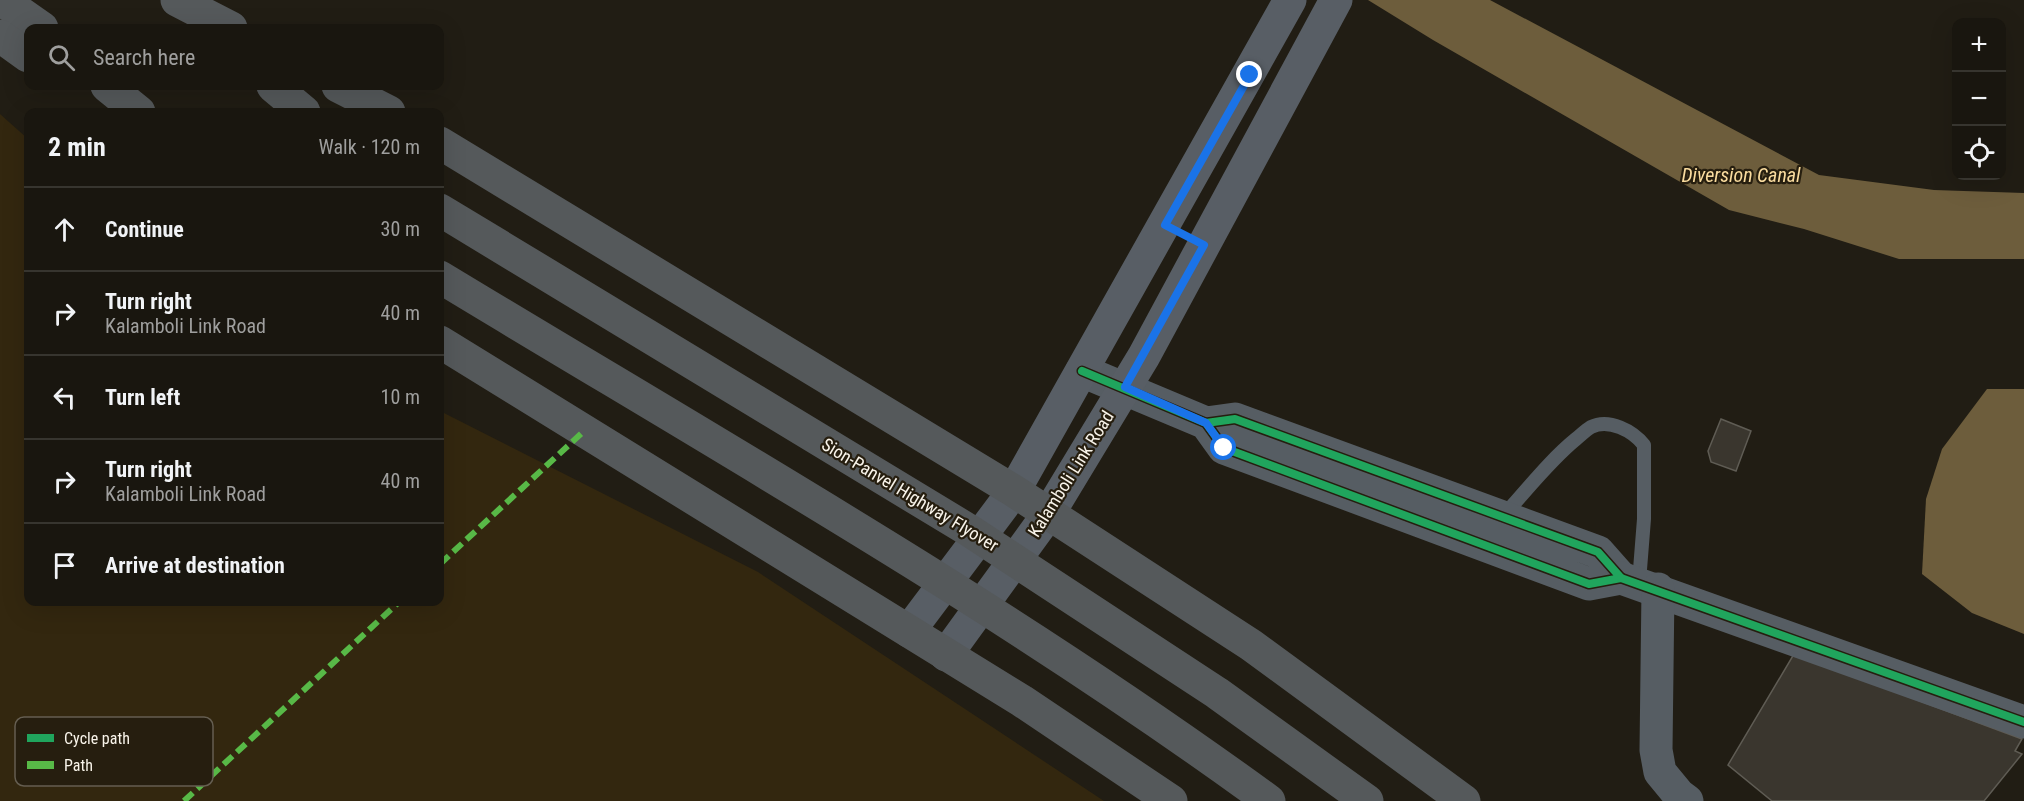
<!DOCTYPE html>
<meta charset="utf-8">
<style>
body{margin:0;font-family:"Roboto Condensed",sans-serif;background:#26231d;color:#f1f3f6}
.controls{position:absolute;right:18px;top:18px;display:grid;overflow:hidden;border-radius:12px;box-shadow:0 6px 24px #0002}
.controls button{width:54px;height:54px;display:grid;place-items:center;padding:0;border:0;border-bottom:2px solid #37352f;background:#19160f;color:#f1f3f6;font:30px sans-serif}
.stop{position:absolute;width:18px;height:18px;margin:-14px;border:4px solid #1a73e8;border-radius:50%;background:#fff}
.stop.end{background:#1a73e8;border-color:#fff;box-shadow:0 2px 6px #0008}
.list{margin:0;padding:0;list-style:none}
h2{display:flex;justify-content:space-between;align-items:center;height:78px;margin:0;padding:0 24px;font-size:26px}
h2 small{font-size:20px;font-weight:400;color:#9f9f9e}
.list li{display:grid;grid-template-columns:39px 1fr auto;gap:18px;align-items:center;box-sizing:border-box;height:84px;padding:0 24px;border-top:2px solid #37352f}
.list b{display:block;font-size:22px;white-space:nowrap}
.list p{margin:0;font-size:20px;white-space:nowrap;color:#9f9f9e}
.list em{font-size:20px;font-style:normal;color:#9f9f9e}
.icon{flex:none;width:33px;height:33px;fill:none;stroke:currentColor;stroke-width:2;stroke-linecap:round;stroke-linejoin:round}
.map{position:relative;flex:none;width:2024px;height:801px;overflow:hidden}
.search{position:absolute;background:#19160f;box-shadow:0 6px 24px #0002;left:24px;top:24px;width:420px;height:66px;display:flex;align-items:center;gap:15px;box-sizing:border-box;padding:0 21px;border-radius:12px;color:#9f9f9e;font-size:22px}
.panel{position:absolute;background:#19160f;box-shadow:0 6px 24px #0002;left:24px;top:108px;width:420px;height:498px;border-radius:12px}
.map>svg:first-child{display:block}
</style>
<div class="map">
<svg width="2024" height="801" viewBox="0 0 2024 801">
<rect width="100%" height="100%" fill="#211d14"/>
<path fill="#33270f" d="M0,114L28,139V602H440V411L758,572L1104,801H0Z"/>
<g fill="#6d5d3c">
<path d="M1368,0H1490L1819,175L1934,190L2024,193V259H1899L1804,229L1729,210L1433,40Z"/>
<path d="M1987,389H2024V634L1972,613L1922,574L1926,499L1942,449Z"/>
</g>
<g fill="#3a362e" stroke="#5f5c54" stroke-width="1.5">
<path d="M1721,419L1751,431L1736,471L1711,462L1708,451Z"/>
<path d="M1794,654L2022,739L2015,751L2022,754L1984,801H1772L1728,765Z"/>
</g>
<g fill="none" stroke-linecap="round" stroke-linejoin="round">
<path stroke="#565d63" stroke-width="14" d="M1503,516C1527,490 1549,461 1576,439C1581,435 1586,430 1591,427C1609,418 1633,431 1644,445V519L1639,582"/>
<g stroke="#565d63" stroke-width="33">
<path d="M1082,371L1206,423L1224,448L1589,584L1621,578L1598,552L1235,419L1206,423"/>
<path d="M1621,578L2024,722"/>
<path d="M1658,589L1656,750L1660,772L1679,795L1687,801"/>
</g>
<g stroke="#585e65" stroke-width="33">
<path d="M909,631L1014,491L1290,0"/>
<path d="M946,655L1049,513L1144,356L1336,0"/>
</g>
<g stroke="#55595b" stroke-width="33">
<path d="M2,0L42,28"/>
<path d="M177,0L231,28"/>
<path d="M0,36L28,56"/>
<path d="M107,86L139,112"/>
<path d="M273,86L304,112"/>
<path d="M338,86L389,112"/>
<path d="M440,143L1014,491L1251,645L1464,801"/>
<path d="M440,342L1022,701L1171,801"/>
</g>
<g stroke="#55595b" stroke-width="33">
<path d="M440,210L970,531L1217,693L1367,801"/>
<path d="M440,277C719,446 1005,608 1269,801"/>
</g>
<g stroke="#58b947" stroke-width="6" stroke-dasharray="12 6" stroke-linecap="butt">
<path d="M440,564L584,431"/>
<path d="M184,801L399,602"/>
</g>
<defs>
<g id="cycleway">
<path d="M1082,371L1206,423L1224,448L1589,584L1621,578L1598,552L1235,419L1206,423"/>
<path d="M1621,578L2024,722"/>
</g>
</defs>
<use href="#cycleway" stroke="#261e0f" stroke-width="11"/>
<use href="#cycleway" stroke="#20a55d" stroke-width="8"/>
</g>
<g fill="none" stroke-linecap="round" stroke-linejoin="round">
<path stroke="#1a73e8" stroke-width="8" d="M1224,448L1206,423L1125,387L1204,245L1165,225L1250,75"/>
</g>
<g text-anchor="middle" stroke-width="4.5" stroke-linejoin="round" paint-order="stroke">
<g font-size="18" fill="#f9f4ea" stroke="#261e0f">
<text transform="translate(1071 474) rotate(-58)" y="6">Kalamboli Link Road</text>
<text transform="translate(910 495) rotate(31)" y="6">Sion-Panvel Highway Flyover</text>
</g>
<g font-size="20" font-style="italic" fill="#fadc9f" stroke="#261e0f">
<text x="1741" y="182">Diversion Canal</text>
</g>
</g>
<rect x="15" y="717" width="198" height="69" rx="9" fill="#261e0f" stroke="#655e51" stroke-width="1.5"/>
<rect x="27" y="734" width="27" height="8" fill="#20a55d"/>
<rect x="27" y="761" width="27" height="8" fill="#58b947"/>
<g font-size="16" fill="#f9f4ea">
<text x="64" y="744">Cycle path</text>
<text x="64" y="771">Path</text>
</g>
</svg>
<div class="controls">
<button>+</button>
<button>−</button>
<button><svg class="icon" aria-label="locate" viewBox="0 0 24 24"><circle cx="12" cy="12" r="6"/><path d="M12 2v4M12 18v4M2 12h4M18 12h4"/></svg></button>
</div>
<div class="stop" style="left:1224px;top:448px"></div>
<div class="stop end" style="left:1250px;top:75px"></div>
<div class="search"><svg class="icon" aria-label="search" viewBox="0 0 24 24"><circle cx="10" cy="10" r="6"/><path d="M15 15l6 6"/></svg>Search here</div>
<section class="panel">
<h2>2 min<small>Walk · 120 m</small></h2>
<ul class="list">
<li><svg class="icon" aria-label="ahead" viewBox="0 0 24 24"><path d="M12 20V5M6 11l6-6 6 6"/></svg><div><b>Continue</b></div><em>30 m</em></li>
<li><svg class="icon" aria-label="right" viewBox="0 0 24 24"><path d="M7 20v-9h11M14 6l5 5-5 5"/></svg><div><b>Turn right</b><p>Kalamboli Link Road</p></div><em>40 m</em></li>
<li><svg class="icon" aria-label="left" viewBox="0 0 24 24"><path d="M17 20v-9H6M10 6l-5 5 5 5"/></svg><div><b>Turn left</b></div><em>10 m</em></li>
<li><svg class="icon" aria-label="right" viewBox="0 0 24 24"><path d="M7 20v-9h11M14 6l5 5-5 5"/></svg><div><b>Turn right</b><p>Kalamboli Link Road</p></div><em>40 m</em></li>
<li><svg class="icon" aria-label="arrive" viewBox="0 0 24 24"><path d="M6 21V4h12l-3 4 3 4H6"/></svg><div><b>Arrive at destination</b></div></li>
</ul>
</section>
</div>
